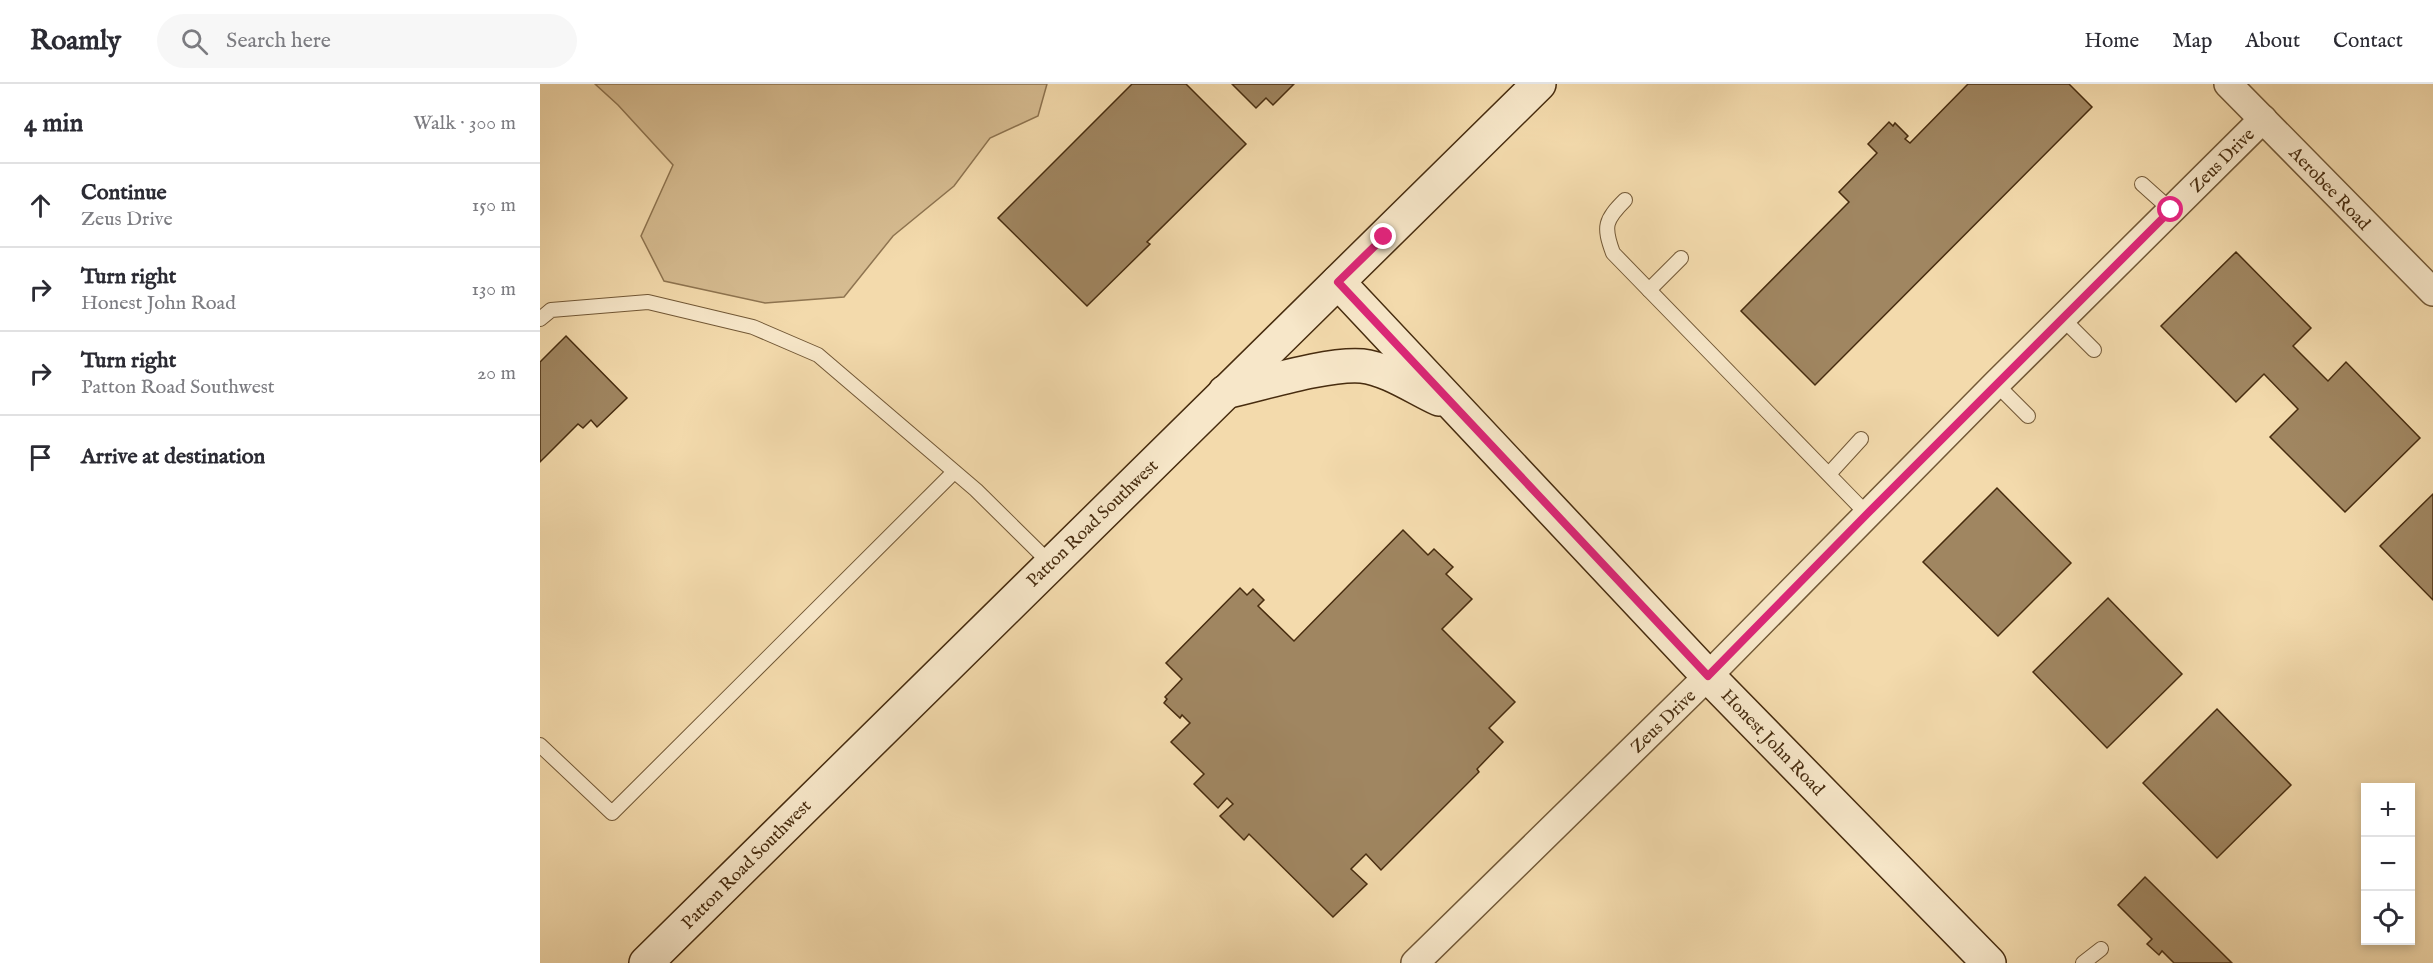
<!DOCTYPE html>
<meta charset="utf-8">
<style>
body{margin:0;font-family:"IM FELL English",serif;background:#f7f7f7;color:#2b2b33}
.controls{position:absolute;right:18px;bottom:18px;display:grid;overflow:hidden;border-radius:0px;box-shadow:0 3px 9px #0003}
.controls button{width:54px;height:54px;display:grid;place-items:center;padding:0;border:0;border-bottom:2px solid #e1e1e2;background:#fff;color:#2b2b33;font:30px sans-serif}
.stop{position:absolute;width:18px;height:18px;margin:-14px;border:4px solid #db2777;border-radius:50%;background:#fff}
.stop.end{background:#db2777;border-color:#fff;box-shadow:0 2px 6px #0008}
.list{margin:0;padding:0;list-style:none}
h2{display:flex;justify-content:space-between;align-items:center;height:78px;margin:0;padding:0 24px;font-size:26px}
h2 small{font-size:20px;font-weight:400;color:#7c7c81}
.list li{display:grid;grid-template-columns:39px 1fr auto;gap:18px;align-items:center;box-sizing:border-box;height:84px;padding:0 24px;border-top:2px solid #e1e1e2}
.list b{display:block;font-size:22px;white-space:nowrap}
.list p{margin:0;font-size:20px;white-space:nowrap;color:#7c7c81}
.list em{font-size:20px;font-style:normal;color:#7c7c81}
.icon{flex:none;width:33px;height:33px;fill:none;stroke:currentColor;stroke-width:2;stroke-linecap:round;stroke-linejoin:round}
.map{position:relative;flex:none;width:1893px;height:879px;overflow:hidden}
header{display:flex;align-items:center;gap:36px;box-sizing:border-box;height:84px;padding:0 30px;background:#fff;border-bottom:2px solid #e1e1e2}
header strong{font-size:28px}
nav{display:flex;gap:33px;margin-inline-start:auto;font-size:21px}
.search{width:420px;height:54px;background:#f7f7f7;display:flex;align-items:center;gap:15px;box-sizing:border-box;padding:0 21px;border-radius:33px;color:#7c7c81;font-size:22px}
main{display:flex}
aside{flex:1;background:#fff}
.map>svg:first-child{display:block}
</style>
<header>
<strong>Roamly</strong>
<div class="search"><svg class="icon" aria-label="search" viewBox="0 0 24 24"><circle cx="10" cy="10" r="6"/><path d="M15 15l6 6"/></svg>Search here</div>
<nav><a>Home</a><a>Map</a><a>About</a><a>Contact</a></nav>
</header>
<main>
<aside>
<h2>4 min<small>Walk · 300 m</small></h2>
<ul class="list">
<li><svg class="icon" aria-label="ahead" viewBox="0 0 24 24"><path d="M12 20V5M6 11l6-6 6 6"/></svg><div><b>Continue</b><p>Zeus Drive</p></div><em>150 m</em></li>
<li><svg class="icon" aria-label="right" viewBox="0 0 24 24"><path d="M7 20v-9h11M14 6l5 5-5 5"/></svg><div><b>Turn right</b><p>Honest John Road</p></div><em>130 m</em></li>
<li><svg class="icon" aria-label="right" viewBox="0 0 24 24"><path d="M7 20v-9h11M14 6l5 5-5 5"/></svg><div><b>Turn right</b><p>Patton Road Southwest</p></div><em>20 m</em></li>
<li><svg class="icon" aria-label="arrive" viewBox="0 0 24 24"><path d="M6 21V4h12l-3 4 3 4H6"/></svg><div><b>Arrive at destination</b></div></li>
</ul>
</aside>
<div class="map">
<svg width="1893" height="879" viewBox="0 0 1893 879">
<rect width="100%" height="100%" fill="#f3daac"/>
<filter id="stains"><feTurbulence type="fractalNoise" baseFrequency=".00333" numOctaves="4"/><feColorMatrix values="0 0 0 0 .2 0 0 0 0 .09 0 0 0 0 .02 0 0 0 .5 -.17"/></filter>
<radialGradient id="worn" r=".72"><stop offset=".6" stop-color="#630" stop-opacity="0"/><stop offset="1" stop-color="#630" stop-opacity=".3"/></radialGradient>
<path fill="#d6bc91" stroke="#8e7450" stroke-width="1.5" d="M55,0H507L498,32L450,54L414,102L353,152L304,213L225,219L124,197L101,152L133,81L78,21Z"/>
<g fill="#a08661" stroke="#472c0f" stroke-width="1.5">
<path d="M592,0H646L706,60L607,158L610,160L547,222L458,134Z"/>
<path d="M692,0H754L733,21L726,14L716,24Z"/>
<path d="M1428,0H1529L1552,23L1275,301L1201,227L1309,118L1299,108L1337,69L1328,60L1349,38L1353,42L1355,39L1368,52L1365,55L1370,59Z"/>
<path d="M1696,168L1771,244L1753,262L1788,297L1806,278L1880,354L1805,428L1730,353L1758,325L1724,290L1696,318L1621,242Z"/>
<path d="M26,252L87,314L57,343L51,336L43,344L38,340L0,378V278Z"/>
<path d="M1457,404L1531,479L1458,552L1383,478Z"/>
<path d="M1893,410V516L1840,462Z"/>
<path d="M863,446L888,471L894,465L913,483L906,490L932,515L902,545L975,618L949,644L963,658L937,685L939,688L841,786L826,770L811,785L827,800L793,833L709,750L704,756L680,732L693,720L687,714L678,724L654,700L664,690L631,658L650,639L642,631L640,634L624,619L627,615L625,613L642,595L626,579L700,504L707,511L713,505L724,516L718,522L754,557Z"/>
<path d="M1568,514L1642,590L1567,664L1493,588Z"/>
<path d="M1677,625L1751,701L1677,774L1603,699Z"/>
<path d="M1605,793L1692,879H1634L1622,867L1619,871L1607,860L1612,855L1578,821Z"/>
</g>
<g fill="none" stroke-linecap="round" stroke-linejoin="round">
<defs>
<g id="lane">
<path d="M1602,100L1631,126"/>
<path d="M1085,116C1065,136 1063,142 1073,169L1327,430"/>
<path d="M1109,206L1141,174"/>
<path d="M1522,234L1554,266"/>
<path d="M0,235L11,226L108,218L213,243L278,271L436,406L511,480"/>
<path d="M1456,300L1488,332"/>
<path d="M1289,390L1321,355"/>
<path d="M0,661L72,729L414,388"/>
<path d="M1543,879L1561,865"/>
</g>
<g id="street">
<path d="M1688,0L1893,208"/>
<path d="M875,879L1168,592L1456,300L1723,35"/>
</g>
<g id="secondary">
<path d="M798,198L1168,592L1449,879"/>
<path d="M685,308C721,300 788,279 822,282C848,285 875,304 899,315"/>
<path d="M106,879L999,0"/>
</g>
</defs>
<use href="#lane" stroke="#725836" stroke-width="16"/>
<use href="#street" stroke="#725836" stroke-width="30"/>
<use href="#secondary" stroke="#472c0f" stroke-width="36"/>
<use href="#lane" stroke="#f7e7c9" stroke-width="14"/>
<use href="#street" stroke="#f7e7c9" stroke-width="27"/>
<use href="#secondary" stroke="#f7e7c9" stroke-width="33"/>
</g>
<g fill="none" stroke-linecap="round" stroke-linejoin="round">
<path stroke="#db2777" stroke-width="8" d="M844,153L798,198L1168,592L1327,430L1631,126"/>
</g>
<g text-anchor="middle" stroke-width="4.5" stroke-linejoin="round" paint-order="stroke">
<g font-size="18" fill="#472c0f" stroke="#f7e7c9">
<text transform="translate(1682 76) rotate(-45)" y="6">Zeus Drive</text>
<text transform="translate(1790 104) rotate(46)" y="6">Aerobee Road</text>
<text transform="translate(552 439) rotate(-44)" y="6">Patton Road Southwest</text>
<text transform="translate(1123 637) rotate(-44)" y="6">Zeus Drive</text>
<text transform="translate(1233 658) rotate(46)" y="6">Honest John Road</text>
<text transform="translate(206 780) rotate(-45)" y="6">Patton Road Southwest</text>
</g>
</g>
<rect width="100%" height="100%" filter="url(#stains)"/>
<rect width="100%" height="100%" fill="url(#worn)"/>
</svg>
<div class="controls">
<button>+</button>
<button>−</button>
<button><svg class="icon" aria-label="locate" viewBox="0 0 24 24"><circle cx="12" cy="12" r="6"/><path d="M12 2v4M12 18v4M2 12h4M18 12h4"/></svg></button>
</div>
<div class="stop" style="left:1631px;top:126px"></div>
<div class="stop end" style="left:844px;top:153px"></div>
</div>
</main>
